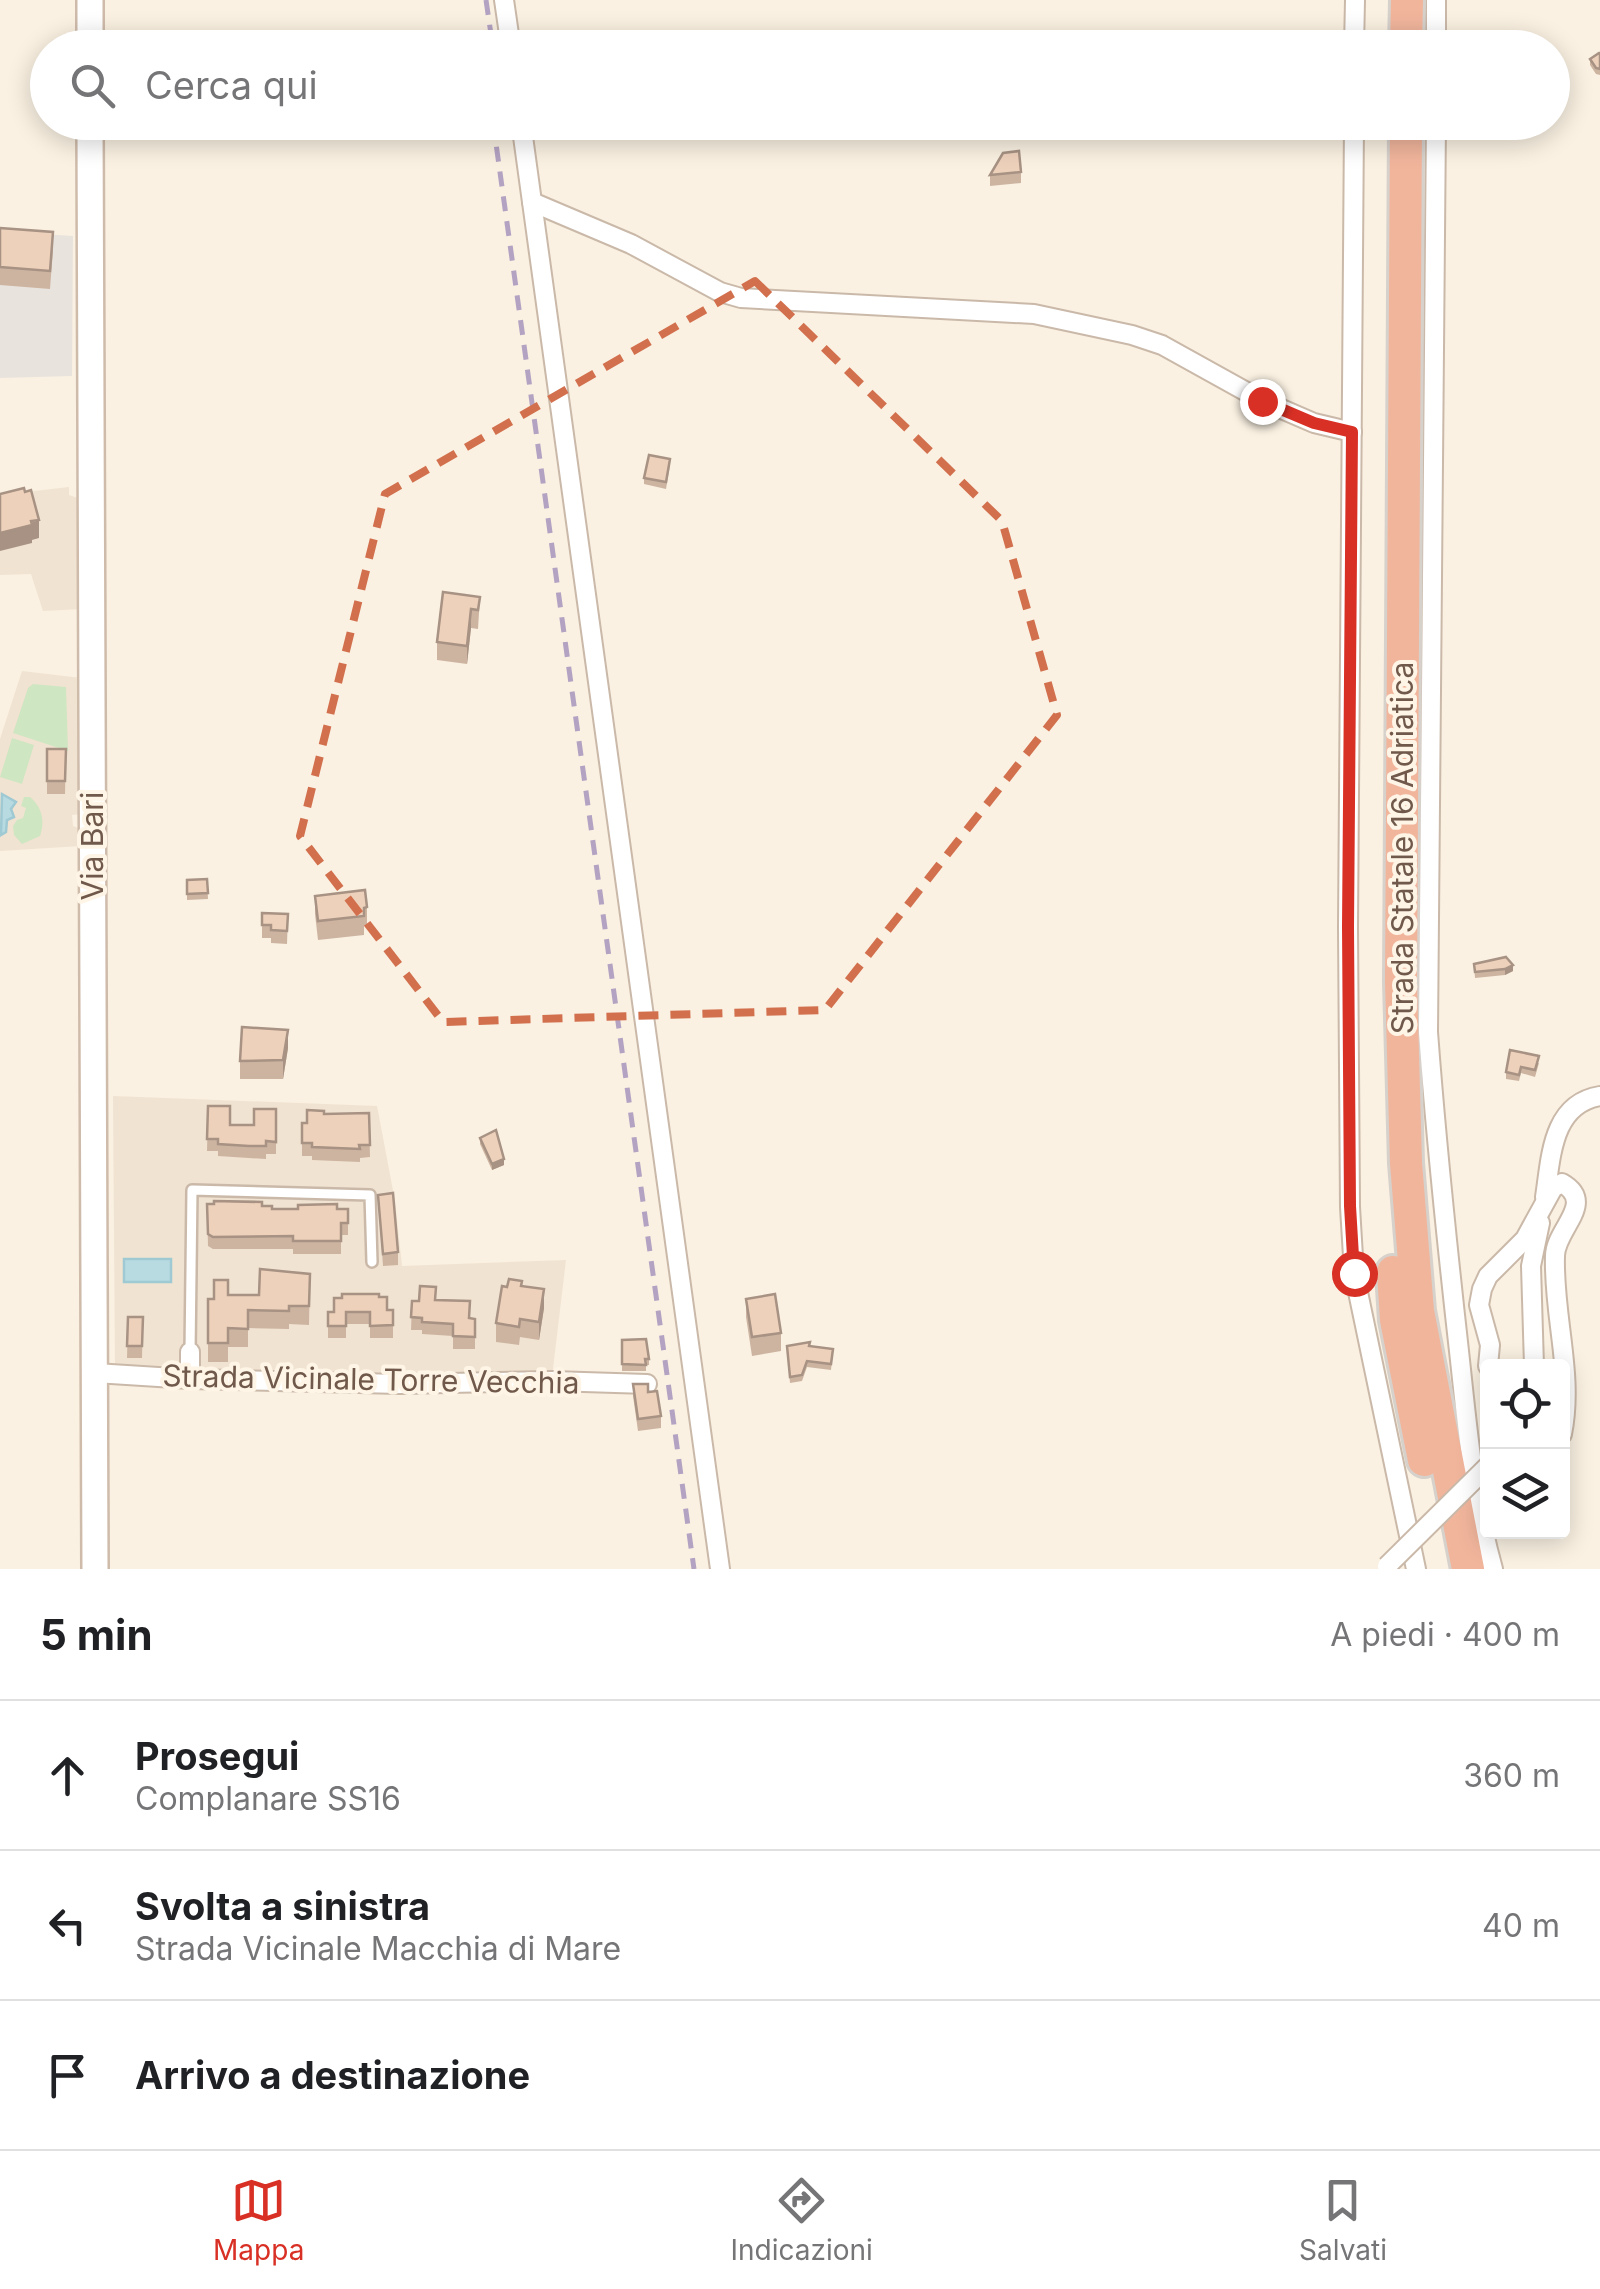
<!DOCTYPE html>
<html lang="it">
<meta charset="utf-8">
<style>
body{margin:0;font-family:Inter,sans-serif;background:#f2f2f2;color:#202124}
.controls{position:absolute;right:30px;bottom:30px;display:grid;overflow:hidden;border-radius:10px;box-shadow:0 5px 25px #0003}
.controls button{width:90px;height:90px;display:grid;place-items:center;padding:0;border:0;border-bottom:2px solid #e0e0e0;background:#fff;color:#202124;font:50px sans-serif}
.stop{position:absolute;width:30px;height:30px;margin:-22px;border:8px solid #d93025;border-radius:50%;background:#fff}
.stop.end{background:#d93025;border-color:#fff;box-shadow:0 2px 10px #0008}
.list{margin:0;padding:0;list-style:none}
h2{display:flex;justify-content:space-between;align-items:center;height:130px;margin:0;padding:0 40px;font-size:42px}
h2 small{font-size:32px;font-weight:400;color:#757577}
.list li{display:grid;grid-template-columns:65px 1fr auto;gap:30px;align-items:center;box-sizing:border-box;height:150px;padding:0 40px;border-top:2px solid #e0e0e0}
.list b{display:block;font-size:38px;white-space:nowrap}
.list p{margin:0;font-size:32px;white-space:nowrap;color:#757577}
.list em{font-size:32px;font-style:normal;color:#757577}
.icon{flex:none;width:55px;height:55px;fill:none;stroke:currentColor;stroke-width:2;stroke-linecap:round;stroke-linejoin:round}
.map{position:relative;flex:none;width:1600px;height:1569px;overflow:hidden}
.search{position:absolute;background:#fff;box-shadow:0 5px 25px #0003;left:30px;right:30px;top:30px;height:110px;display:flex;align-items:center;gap:25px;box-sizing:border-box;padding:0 35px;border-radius:55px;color:#757577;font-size:38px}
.sheet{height:580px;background:#fff}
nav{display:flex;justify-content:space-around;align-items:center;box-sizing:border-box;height:140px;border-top:2px solid #e0e0e0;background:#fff;font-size:28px;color:#757577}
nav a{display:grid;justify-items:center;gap:5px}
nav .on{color:#d93025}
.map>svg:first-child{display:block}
</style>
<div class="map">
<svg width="1600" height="1569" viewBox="0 0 1600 1569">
<rect width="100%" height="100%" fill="#faf1e2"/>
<g fill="#f1e3d1">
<path d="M69,487V495L81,499L82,609L43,611L31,574L0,575V495Z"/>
<path d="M22,671L81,678L82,814L72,815L73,826L81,829V846L0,851V739Z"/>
<path d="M113,1096L377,1106L395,1201L402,1266L566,1260L552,1377L198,1373L199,1353L182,1351L181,1363L171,1370L115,1367Z"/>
</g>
<path fill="#e9e3dd" d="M0,231L73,236L72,376L0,378Z"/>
<g fill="#cfe6c2">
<path d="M33,684L66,687L68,751L13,733L28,688Z"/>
<path d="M12,738L34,745L22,784L0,777Z"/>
<path d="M24,797H30C43,808 45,822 40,836L22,844L14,835L13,826L17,820L23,818L26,808L21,806Z"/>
</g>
<g fill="#b8dbe2" stroke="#9fc9d3" stroke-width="2.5">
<path d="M2,794L16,802L11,809L14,817L7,820L6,832L1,835Z"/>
<rect x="124" y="1259" width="47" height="23"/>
</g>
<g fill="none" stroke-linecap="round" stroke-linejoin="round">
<defs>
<path id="lane" d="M190,1352L192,1190L370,1195L372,1262"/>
<g id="street">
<path d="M504,0L511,48"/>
<path d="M1354,48L1355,0"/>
<path d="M1436,48V0"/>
<path d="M521,122L720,1569"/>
<path d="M1354,122L1348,927L1350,1207L1354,1273L1416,1569"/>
<path d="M1436,122L1428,1032C1436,1139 1447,1244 1459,1351C1467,1424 1473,1498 1493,1569"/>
<path d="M532,202L631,244L720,292L741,298L1034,314L1132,335L1162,345L1263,401L1314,423L1352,432"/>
<path d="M1545,1197C1551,1159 1551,1104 1600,1096"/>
<path d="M1488,1366L1490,1345L1479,1305L1482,1289L1488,1276L1525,1239L1553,1188L1562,1183C1597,1203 1555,1229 1555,1256C1553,1316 1574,1374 1562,1434"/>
<path d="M1534,1366L1531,1266L1540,1223"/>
<path d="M95,1373L190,1379L400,1384L552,1381L647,1384"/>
<path d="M190,1379V1352"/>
</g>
<g id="secondary">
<path d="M90,0V48"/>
<path d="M90,122L95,1569"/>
</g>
<g id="highway">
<path d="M1406,48L1407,0"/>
<path d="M1406,122L1401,982L1406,1163L1418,1311L1468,1569"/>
<path d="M1393,1272L1396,1320L1424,1460"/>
</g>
</defs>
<use href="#lane" stroke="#cab9a9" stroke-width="14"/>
<use href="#street" stroke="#cab9a9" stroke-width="22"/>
<use href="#secondary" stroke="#cfbbaa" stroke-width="30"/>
<use href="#highway" stroke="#d7d1cc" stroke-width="38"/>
<use href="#lane" stroke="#fff" stroke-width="9"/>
<use href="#street" stroke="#fff" stroke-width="18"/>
<use href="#secondary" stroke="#fff" stroke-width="25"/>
<use href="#highway" stroke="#f1b59c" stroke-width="32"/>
<g stroke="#b4a2c2" stroke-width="5" stroke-dasharray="15 10" stroke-linecap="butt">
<path d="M486,0L493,48"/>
<path d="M493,122L694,1569"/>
</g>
<defs>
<path id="street-bridge" d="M1387,1566L1488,1466"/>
</defs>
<use href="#street-bridge" stroke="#cab9a9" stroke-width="22" stroke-linecap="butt"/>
<use href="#street-bridge" stroke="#fff" stroke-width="18"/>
</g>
<g fill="#cdb4a1">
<path d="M1600,53V75L1596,74L1590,65V59Z"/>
<path d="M1021,172V183L990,186V175Z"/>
<path d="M0,228L53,250L50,289L0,285Z"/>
<path d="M670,465L666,489L644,484V478Z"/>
<path d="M480,597L478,629L471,628L467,664L437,660V642Z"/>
<path d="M47,749H66L65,794H47Z"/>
<path d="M207,879L208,899L187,900V880Z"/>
<path d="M315,896L367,907V926H364V935L318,940L315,914Z"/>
<path d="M262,913L288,914L287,944L271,943V938H262Z"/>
<path d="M1506,957L1513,971L1505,975L1475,978L1474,964Z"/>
<path d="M288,1048L283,1079H240V1061Z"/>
<path d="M1539,1063L1535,1077L1521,1073L1519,1081L1506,1079V1072Z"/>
<path d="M208,1106L230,1125H254L276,1109V1154H266V1159L218,1156V1151H207Z"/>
<path d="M369,1113L370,1157L360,1158V1162L312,1160V1156H302V1123H307L324,1114Z"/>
<path d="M480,1138L504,1165L492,1170L480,1144Z"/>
<path d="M378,1195L398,1252V1265L383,1266Z"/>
<path d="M207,1204L262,1206L272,1209H348V1235H341V1254H293V1249H213L208,1246Z"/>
<path d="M310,1274L309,1325L289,1324V1329L248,1328V1347H228V1362H208V1299L228,1295H259Z"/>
<path d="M522,1286L544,1308L539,1340L520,1337L519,1345L496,1342V1323L507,1287Z"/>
<path d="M379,1297L387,1310H393V1338H370V1324H346V1338H328V1312H334Z"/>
<path d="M746,1299L781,1333V1351L752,1356L746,1317Z"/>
<path d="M436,1300L470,1318L475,1319V1349H453V1336L422,1334V1330H411L412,1301Z"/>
<path d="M128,1317H143L142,1358H127Z"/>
<path d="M622,1340L649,1359V1365H646V1371H622Z"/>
<path d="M787,1346H809L833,1349L831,1370L807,1367L802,1381L790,1383Z"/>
<path d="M633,1384L648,1392L661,1416V1428L638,1431L633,1396Z"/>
</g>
<g fill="#a79283">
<path d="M39,520V538L32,540V543L0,551V533Z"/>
<path d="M471,609V628L467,664V646Z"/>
<path d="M1513,965V971L1505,975V969Z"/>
<path d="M288,1030V1048L283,1079V1060Z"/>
<path d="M504,1159V1165L492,1170V1164Z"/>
<path d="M544,1289V1308L539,1340V1322Z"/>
</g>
<g fill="#eed1bb" stroke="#a79283" stroke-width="2.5">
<path d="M1599,53H1600V69L1596,68L1590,59Z"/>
<path d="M1019,151L1021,172L990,175L1003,153Z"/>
<path d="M0,228L53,232L50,271L0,267Z"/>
<path d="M649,455L670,459L666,482L644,478Z"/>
<path d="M24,488L25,492L31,490L39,520L31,521L32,525L0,533V494Z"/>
<path d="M443,592L480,597L478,610L471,609L467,646L437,642Z"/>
<path d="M47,749H66L65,781H47Z"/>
<path d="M207,879L208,893L187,894V880Z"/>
<path d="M365,890L367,907L364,908V916L318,921L315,896Z"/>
<path d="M262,913L288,914L287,931L271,930V925H262Z"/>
<path d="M1506,957L1513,965L1505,969L1475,972L1474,964Z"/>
<path d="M242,1027L288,1030L283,1060L240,1061Z"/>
<path d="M1510,1050L1539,1056L1535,1070L1521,1067L1519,1075L1506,1072Z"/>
<path d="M208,1106H230V1125H254V1109H276V1142L266,1141V1146H249L218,1144V1139H207Z"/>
<path d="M307,1110L324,1111V1114L369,1113L370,1145H359L360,1149L312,1147V1143H302V1123H307Z"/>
<path d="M496,1130L504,1159L492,1164L480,1138Z"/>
<path d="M393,1193L398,1252L383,1254L378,1195Z"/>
<path d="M214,1201L262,1202V1206H272V1209H298V1205L337,1204V1209H348V1223H341V1241H293V1236L213,1237L208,1234L207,1204H214Z"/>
<path d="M260,1269L310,1274L309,1306H289V1311L248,1310V1329L228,1328V1343H208V1299H214V1280H228V1295H259Z"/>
<path d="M509,1279L522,1281L521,1286L544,1289L539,1322L520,1319L519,1327L496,1323L502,1286L507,1287Z"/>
<path d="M420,1286L436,1287L435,1300L470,1301L469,1318L475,1319V1337L453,1336V1324L422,1322V1318L411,1317L412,1301H419Z"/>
<path d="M342,1294H379V1297H387V1310H393V1325L370,1326V1312H346V1326H328V1312H334V1298H342Z"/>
<path d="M775,1294L781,1333L752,1337L746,1299Z"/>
<path d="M128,1317H143L142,1346H127Z"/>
<path d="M646,1339L649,1359H645L646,1365L622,1364V1340Z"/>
<path d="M810,1342L809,1346L833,1349L831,1364L807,1361L802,1375L790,1377L787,1346Z"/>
<path d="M633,1384H648V1392L657,1391L661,1416L638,1419Z"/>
</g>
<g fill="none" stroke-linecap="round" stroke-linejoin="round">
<path stroke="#d93025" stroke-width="12" d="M1262,401L1314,423L1352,432L1348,927L1350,1206L1354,1273"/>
</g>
<path fill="none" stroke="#d2704e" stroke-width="8" stroke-dasharray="20 12" stroke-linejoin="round" d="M755,281L1002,521L1057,715L825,1010L443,1022L300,836L385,494Z"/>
<g text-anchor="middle" stroke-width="8" stroke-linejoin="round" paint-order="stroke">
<g font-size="30" fill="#70594a" stroke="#fef5e7">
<text transform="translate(93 846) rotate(-90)" y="10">Via Bari</text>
<text transform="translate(1403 848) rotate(-90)" y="10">Strada Statale 16 Adriatica</text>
<text transform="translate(371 1380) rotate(1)" y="10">Strada Vicinale Torre Vecchia</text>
</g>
</g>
</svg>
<div class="controls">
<button><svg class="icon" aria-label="locate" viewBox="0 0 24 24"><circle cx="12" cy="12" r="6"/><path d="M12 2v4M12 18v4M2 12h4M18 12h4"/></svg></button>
<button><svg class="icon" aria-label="layers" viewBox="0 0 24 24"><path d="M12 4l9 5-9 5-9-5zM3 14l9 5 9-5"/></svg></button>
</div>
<div class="stop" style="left:1354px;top:1273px"></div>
<div class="stop end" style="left:1262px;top:401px"></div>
<div class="search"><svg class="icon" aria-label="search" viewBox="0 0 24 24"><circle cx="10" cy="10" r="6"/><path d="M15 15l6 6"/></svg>Cerca qui</div>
</div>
<section class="sheet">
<h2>5 min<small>A piedi · 400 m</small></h2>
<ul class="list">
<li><svg class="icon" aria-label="ahead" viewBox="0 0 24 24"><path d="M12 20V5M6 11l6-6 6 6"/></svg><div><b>Prosegui</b><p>Complanare SS16</p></div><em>360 m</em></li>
<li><svg class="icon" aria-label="left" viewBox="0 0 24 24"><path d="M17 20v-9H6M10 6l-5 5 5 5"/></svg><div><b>Svolta a sinistra</b><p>Strada Vicinale Macchia di Mare</p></div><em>40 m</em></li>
<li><svg class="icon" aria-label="arrive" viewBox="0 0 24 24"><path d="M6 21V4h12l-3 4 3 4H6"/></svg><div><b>Arrivo a destinazione</b></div></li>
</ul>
</section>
<nav>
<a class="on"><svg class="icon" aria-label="map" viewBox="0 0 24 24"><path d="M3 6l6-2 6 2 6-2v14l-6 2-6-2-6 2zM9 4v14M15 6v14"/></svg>Mappa</a>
<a><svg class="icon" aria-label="directions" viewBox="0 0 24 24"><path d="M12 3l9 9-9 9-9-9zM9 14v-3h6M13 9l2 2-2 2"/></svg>Indicazioni</a>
<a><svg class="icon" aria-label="saved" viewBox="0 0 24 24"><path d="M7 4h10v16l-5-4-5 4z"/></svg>Salvati</a>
</nav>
